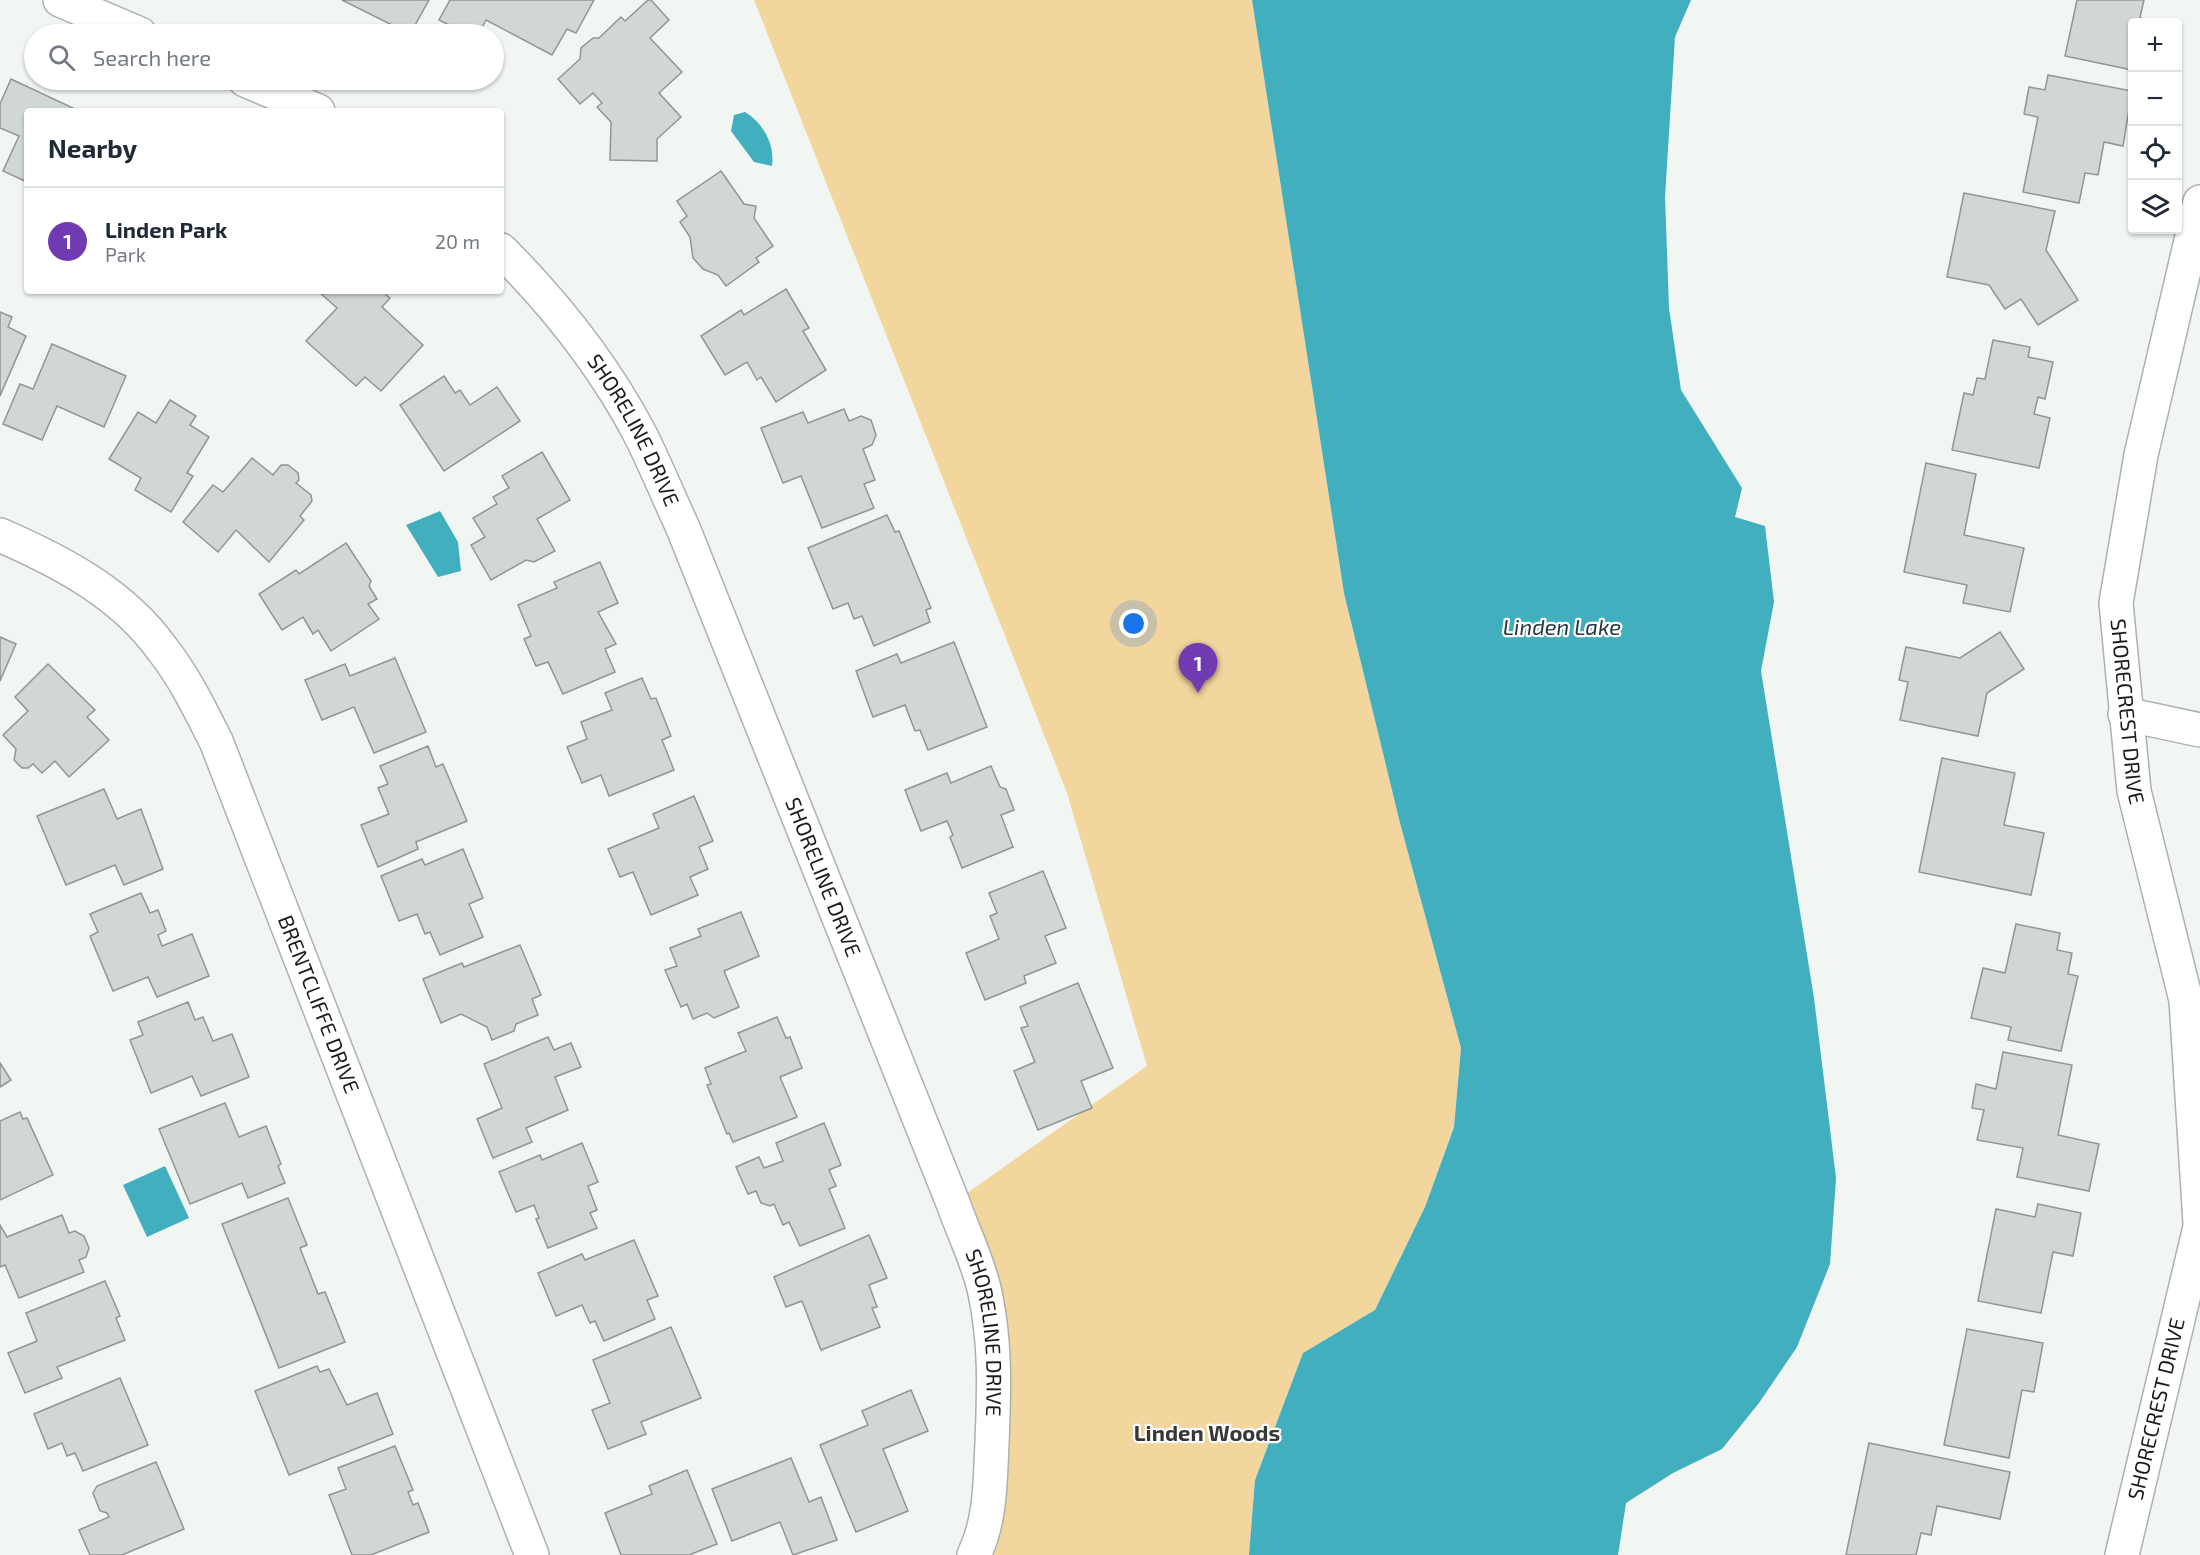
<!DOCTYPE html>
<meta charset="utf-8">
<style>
body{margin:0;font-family:"Exo 2",sans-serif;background:#f6f6f7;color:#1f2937}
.controls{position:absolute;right:18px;top:18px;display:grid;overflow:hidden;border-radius:6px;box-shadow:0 2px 4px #0004}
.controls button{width:54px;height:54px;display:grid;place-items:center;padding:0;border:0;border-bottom:2px solid #e0e1e3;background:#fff;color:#1f2937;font:30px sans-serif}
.you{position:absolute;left:1134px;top:624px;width:21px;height:21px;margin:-15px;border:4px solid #fff;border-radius:50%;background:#1a73e8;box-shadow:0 0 0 9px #1a73e833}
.badge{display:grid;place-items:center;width:39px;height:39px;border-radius:50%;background:#703bb2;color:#fff;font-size:20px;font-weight:700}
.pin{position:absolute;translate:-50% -50px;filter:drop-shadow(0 2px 3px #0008)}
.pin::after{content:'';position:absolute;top:32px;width:21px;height:18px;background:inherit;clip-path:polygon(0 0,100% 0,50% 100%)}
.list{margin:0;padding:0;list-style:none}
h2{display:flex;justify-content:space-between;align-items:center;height:78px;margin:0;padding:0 24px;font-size:26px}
h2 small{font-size:20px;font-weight:400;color:#747a83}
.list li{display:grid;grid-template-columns:39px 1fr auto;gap:18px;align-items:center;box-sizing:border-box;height:108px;padding:0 24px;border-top:2px solid #e0e1e3}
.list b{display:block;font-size:22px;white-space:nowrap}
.list p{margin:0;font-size:20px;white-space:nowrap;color:#747a83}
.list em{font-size:20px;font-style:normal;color:#747a83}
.icon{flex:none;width:33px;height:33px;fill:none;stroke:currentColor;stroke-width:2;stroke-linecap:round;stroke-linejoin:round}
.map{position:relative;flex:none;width:2200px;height:1555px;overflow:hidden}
.search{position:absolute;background:#fff;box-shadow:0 2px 4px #0004;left:24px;top:24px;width:480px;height:66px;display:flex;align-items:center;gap:15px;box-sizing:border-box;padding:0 21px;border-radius:33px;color:#747a83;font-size:22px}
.panel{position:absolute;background:#fff;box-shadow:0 2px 4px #0004;left:24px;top:108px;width:480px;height:186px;border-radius:6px}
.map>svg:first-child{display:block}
</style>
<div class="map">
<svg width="2200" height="1555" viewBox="0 0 2200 1555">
<rect width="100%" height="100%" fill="#f2f6f2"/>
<path fill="#f3d59e" d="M754,0H1252L1344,593L1400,823L1461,1048L1454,1126L1425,1207L1375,1310L1303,1353L1255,1480L1249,1555H974L995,1368L953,1203L1147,1066L1067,793Z"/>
<g fill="#41afbd">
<path d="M1252,0H1691L1675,37L1665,197L1669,308L1681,390L1742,488L1735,517L1765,526L1774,602L1761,671L1814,998L1836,1178L1830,1264L1797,1347L1759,1403L1722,1449L1673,1473L1626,1503L1618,1555H1249L1255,1480L1303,1353L1375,1310L1425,1207L1454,1127L1461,1048L1400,823L1344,593Z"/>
<path d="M745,112C763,123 775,144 772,166L754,162L731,131L734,115Z"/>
<path d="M440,511L458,542L461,571L438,577L406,525Z"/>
<path d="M165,1166L189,1218L147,1237L123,1185Z"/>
</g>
<g fill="#d1d7d5" stroke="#919694" stroke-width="1.5">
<path d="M342,0H429L410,34Z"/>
<path d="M450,0H594L576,33L567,29L552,55L486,20L479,34H467L439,20Z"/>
<path d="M648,0H651L669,20L650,38L682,72L659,93L681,117L657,139V161L610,160L611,122L597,107L602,103L593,93L580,104L558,79L580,59L581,48L593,38H599L621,17L625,21Z"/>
<path d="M2077,0H2144L2140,17L2147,22H2132V70L2065,56Z"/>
<path d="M2048,75L2132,91L2123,146L2104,142L2098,175L2085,173L2079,203L2023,192L2038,117L2024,114L2029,87L2045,90Z"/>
<path d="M11,79L73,108L71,111H27V182L3,171L19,136L0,128V104Z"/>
<path d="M721,171L744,204L756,206L754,218L773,246L756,258L759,262L726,286L718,275L703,269L693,258L690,237L680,222L687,216L677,201Z"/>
<path d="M1964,193L2055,211L2046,250L2078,300L2038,325L2021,299L2005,309L1989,285L1947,277Z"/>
<path d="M786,289L809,328L803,331L826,370L776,402L761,377L757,380L747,362L725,375L701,336L741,310L744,315Z"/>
<path d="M318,291H382L390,298L382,307L423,345L381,391L365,377L356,386L306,341L337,308Z"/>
<path d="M0,312L12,317L8,327L26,336L0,396Z"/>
<path d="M1993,340L2030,347L2028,357L2053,362L2045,399L2038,397L2034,414L2050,418L2039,468L1952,450L1964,393L1973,395L1977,378L1985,379Z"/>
<path d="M52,344L126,376L104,427L57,406L42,440L3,424L20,384L33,389Z"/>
<path d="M444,376L455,393L460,390L470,405L497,387L520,421L444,471L400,405Z"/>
<path d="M170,400L196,416L190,425L209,437L187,473L193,476L171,512L135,490L141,478L109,459L138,412L156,423Z"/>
<path d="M844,409L849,421L861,416L871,420L876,435L872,445L863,449L875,480L864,484L874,508L822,528L801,476L783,483L761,428L803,412L808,423Z"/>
<path d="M542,452L570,500L537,519L555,551L534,562L526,560L491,580L471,545L485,537L473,518L497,504L493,497L509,488L502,476Z"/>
<path d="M252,458L273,475L281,465H288L298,473L299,480L296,483L311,495L312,501L300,516L304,520L269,562L236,530L218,552L183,522L213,485L223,492Z"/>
<path d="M1926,463L1976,474L1964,535L2024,548L2010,612L1963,603L1967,585L1904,572Z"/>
<path d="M887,515L895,532L899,531L931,608L926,610L930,622L874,646L862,616L854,619L848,603L833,609L808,548Z"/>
<path d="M346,543L371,581L369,586L377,599L368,604L379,619L331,651L318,630L313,634L303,617L282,630L259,594L296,570L299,574Z"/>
<path d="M600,562L618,603L598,612L616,644L605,649L615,672L563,694L548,662L536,666L524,639L531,636L518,605L557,588L554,582Z"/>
<path d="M2000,632L2024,669L1987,693L1978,736L1900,720L1908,682L1899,680L1906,647L1960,658Z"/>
<path d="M0,637L16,644L0,681Z"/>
<path d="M954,642L987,727L928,750L920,730L915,731L905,705L873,717L856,671L897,654L901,663Z"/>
<path d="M395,658L426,732L374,753L354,707L322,720L305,680L345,664L350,676Z"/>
<path d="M48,664L95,710L87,717L109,740L69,777L55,761L42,773L33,764L28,768H22L14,760L16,749L3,735L28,711L15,697Z"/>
<path d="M642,678L651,699L656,698L671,736L662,740L674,770L609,796L601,775L582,783L567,747L587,739L581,722L612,710L605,693Z"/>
<path d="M428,746L436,767L443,764L467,821L416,842L418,849L378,867L361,825L389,814L378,788L388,784L380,766Z"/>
<path d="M1942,758L2015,773L2004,825L2044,833L2031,895L1919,872Z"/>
<path d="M991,766L1000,787L1006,789L1014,810L1001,815L1013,847L962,868L950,837L953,835L947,821L921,831L905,790L947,773L951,783Z"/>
<path d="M104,789L117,819L141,809L163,869L124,885L115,865L66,885L37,816Z"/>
<path d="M694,796L713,841L699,847L708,869L690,877L698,895L651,915L633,872L620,877L608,849L659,828L653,814Z"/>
<path d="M463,849L483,898L469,904L483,937L440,955L430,932L425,934L417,914L399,921L381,876L422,859L425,865Z"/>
<path d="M1043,871L1066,928L1045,936L1056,963L1024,976L1026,983L985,1000L966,953L999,939L990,916L997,913L989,893Z"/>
<path d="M141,893L150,913L158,910L166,931L158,935L162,946L192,934L209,976L157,997L148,977L113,991L90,936L98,932L90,914Z"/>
<path d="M741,912L759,956L724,971L739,1007L714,1018L707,1013L693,1019L687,1004L681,1007L665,970L677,966L670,948L701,936L698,929Z"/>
<path d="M2016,924L2060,933L2057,950L2072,953L2068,974L2078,976L2061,1051L2008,1040L2011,1027L1971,1018L1983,968L2005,973Z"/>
<path d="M520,945L541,995L532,999L538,1015L516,1024L514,1031L492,1040L487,1027L461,1014L441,1023L423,979L462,963L464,967Z"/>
<path d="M1078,983L1113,1068L1081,1081L1092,1108L1038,1130L1014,1071L1035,1062L1021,1028L1028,1026L1020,1007Z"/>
<path d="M188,1002L195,1020L203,1017L213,1041L232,1034L249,1077L201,1096L192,1076L151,1093L130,1040L143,1035L138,1022Z"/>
<path d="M777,1017L786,1038L790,1037L802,1068L780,1077L797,1117L733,1142L729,1133L727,1134L707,1085L711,1084L705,1068L746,1051L738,1033Z"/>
<path d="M548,1037L554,1050L571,1043L581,1067L555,1077L568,1110L526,1128L532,1142L493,1158L477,1119L502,1108L484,1064Z"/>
<path d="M2003,1052L2072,1065L2058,1135L2099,1144L2089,1191L2017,1177L2023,1148L1977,1140L1984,1110L1972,1108L1976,1084L1996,1089Z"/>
<path d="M0,1063L11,1080L0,1087Z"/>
<path d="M225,1103L239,1137L266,1126L281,1164L278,1166L285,1183L248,1198L242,1183L190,1204L159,1129Z"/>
<path d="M20,1112L23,1119L27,1118L53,1175L0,1200V1121Z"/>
<path d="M824,1123L841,1165L829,1170L836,1186L829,1189L845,1228L800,1246L789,1222L783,1225L774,1204L770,1206L761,1203L756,1191L748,1194L736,1167L759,1157L764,1168L783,1161L776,1143Z"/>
<path d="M582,1143L598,1182L588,1186L597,1210L590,1213L597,1228L548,1248L536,1219L539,1218L534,1205L516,1212L499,1172L540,1155L542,1160Z"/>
<path d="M288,1198L307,1245L300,1248L318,1294L325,1292L345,1342L279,1368L222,1224Z"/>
<path d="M2038,1204L2081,1213L2073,1256L2053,1252L2041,1313L1978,1301L1996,1209L2035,1217Z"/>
<path d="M62,1215L69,1233L75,1231L84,1236L89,1248L86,1257L79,1260L84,1272L19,1298L5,1265L0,1267V1225L7,1237Z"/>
<path d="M869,1235L887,1278L869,1285L877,1307L872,1308L880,1327L821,1350L802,1301L786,1307L774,1277Z"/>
<path d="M634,1240L658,1296L647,1300L655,1319L604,1341L595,1321L590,1323L582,1305L556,1316L538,1273L582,1254L585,1260Z"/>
<path d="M105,1281L120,1316L116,1318L125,1340L57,1367L62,1378L25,1393L8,1353L37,1341L26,1313Z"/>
<path d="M671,1327L701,1398L641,1422L646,1434L608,1449L592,1410L610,1403L593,1360Z"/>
<path d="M1967,1329L2043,1343L2034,1392L2022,1390L2009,1458L1944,1445Z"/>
<path d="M317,1366L320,1372L329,1369L347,1405L377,1393L393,1434L289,1475L255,1391Z"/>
<path d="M120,1378L148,1445L83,1471L75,1453L67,1456L62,1443L48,1449L34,1414Z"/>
<path d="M911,1390L928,1431L883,1449L908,1511L856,1532L820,1445L868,1425L862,1411Z"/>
<path d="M1869,1443L2010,1472L2000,1519L1937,1506L1931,1535L1921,1533L1916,1555H1846Z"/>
<path d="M395,1446L413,1490L408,1492L413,1505L418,1503L429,1532L371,1555H352L329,1495L346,1489L338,1468Z"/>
<path d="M791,1458L809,1502L821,1497L837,1540L793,1555L780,1522L732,1541L712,1489Z"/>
<path d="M156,1462L184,1529L122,1555H90L79,1530L109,1517L107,1513L100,1511L93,1493L97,1486Z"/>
<path d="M687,1470L717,1544L689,1555H621L605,1513L652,1494L649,1486Z"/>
</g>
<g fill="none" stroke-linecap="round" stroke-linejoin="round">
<defs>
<g id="street">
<path d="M60,0L140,34"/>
<path d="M245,80L318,111"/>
<path id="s1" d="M2200,202L2141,455L2116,603L2134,791L2186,1000L2200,1223"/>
<path id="s2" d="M501,250C556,305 605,367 641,436C656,466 669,498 683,528L953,1203C963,1232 979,1263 985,1293C996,1344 994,1392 992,1443C990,1481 991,1520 974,1555"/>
<path id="s3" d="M0,535C62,562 123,594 163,650C185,678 200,710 216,741L532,1555"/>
<path d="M2125,714L2200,730"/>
<path id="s4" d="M2122,1555L2200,1227"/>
</g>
</defs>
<use href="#street" stroke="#adb1ad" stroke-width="36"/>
<use href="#street" stroke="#fff" stroke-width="33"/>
</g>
<g text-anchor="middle" stroke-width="4.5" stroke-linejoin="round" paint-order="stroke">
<g font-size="21" fill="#1a1c1a" stroke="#fff">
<text dy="7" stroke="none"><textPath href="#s2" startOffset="225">SHORELINE DRIVE</textPath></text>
<text dy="7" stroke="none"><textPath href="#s1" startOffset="519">SHORECREST DRIVE</textPath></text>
<text dy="7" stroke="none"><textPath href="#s2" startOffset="711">SHORELINE DRIVE</textPath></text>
<text dy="7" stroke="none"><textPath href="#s3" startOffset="590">BRENTCLIFFE DRIVE</textPath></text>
<text dy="7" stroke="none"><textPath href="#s2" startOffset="1197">SHORELINE DRIVE</textPath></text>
<text dy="7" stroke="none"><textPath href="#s4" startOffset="150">SHORECREST DRIVE</textPath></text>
</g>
<g font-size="22" font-style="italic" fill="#21393d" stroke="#fff">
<text x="1562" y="635">Linden Lake</text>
</g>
<g font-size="22" font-weight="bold" fill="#353835" stroke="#fff">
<text x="1207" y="1441">Linden Woods</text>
</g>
</g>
</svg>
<div class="controls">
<button>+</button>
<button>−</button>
<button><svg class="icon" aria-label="locate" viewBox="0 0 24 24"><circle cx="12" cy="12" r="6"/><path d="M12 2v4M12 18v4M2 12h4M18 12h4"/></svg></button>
<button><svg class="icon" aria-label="layers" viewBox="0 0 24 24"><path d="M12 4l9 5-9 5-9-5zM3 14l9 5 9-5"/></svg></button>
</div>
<div class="you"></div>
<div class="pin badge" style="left:1198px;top:693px">1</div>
<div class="search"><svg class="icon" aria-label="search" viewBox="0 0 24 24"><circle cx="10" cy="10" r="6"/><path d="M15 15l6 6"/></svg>Search here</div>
<section class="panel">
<h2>Nearby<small></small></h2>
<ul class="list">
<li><span class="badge">1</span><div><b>Linden Park</b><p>Park</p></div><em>20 m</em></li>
</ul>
</section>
</div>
